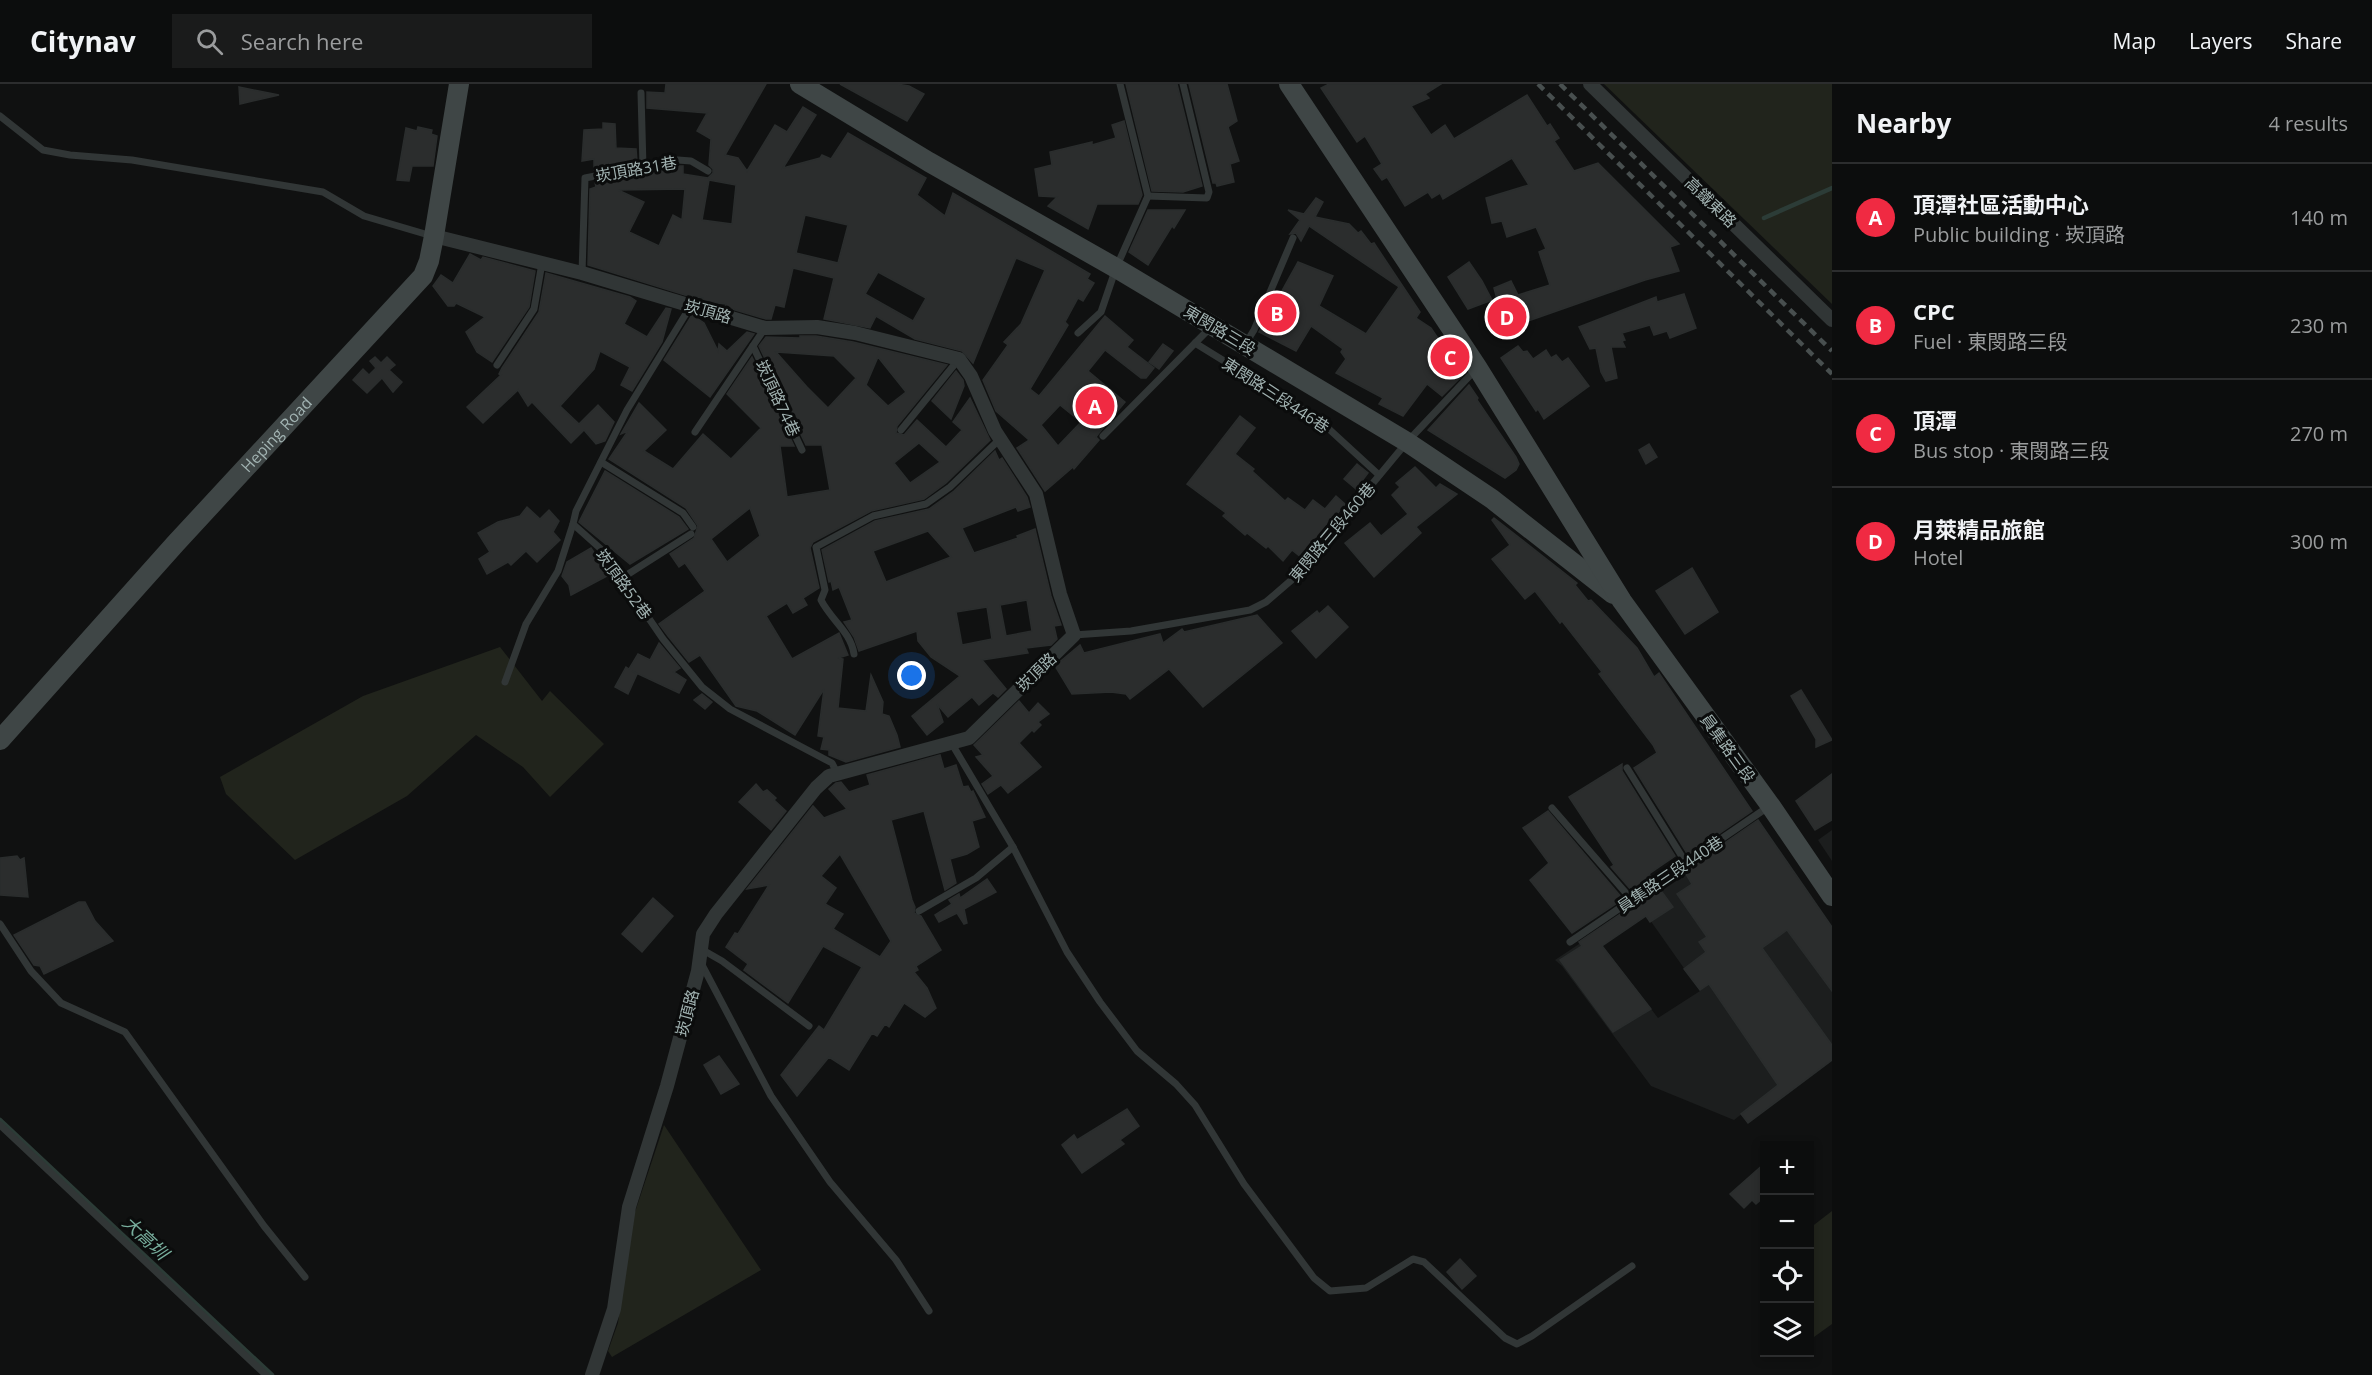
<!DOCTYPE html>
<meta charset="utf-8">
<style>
body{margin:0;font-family:"Open Sans","Noto Sans TC",sans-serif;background:#1a1b1b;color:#f1f3f6}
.controls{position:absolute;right:18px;bottom:18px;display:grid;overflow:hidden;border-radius:0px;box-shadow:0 3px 9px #0003}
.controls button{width:54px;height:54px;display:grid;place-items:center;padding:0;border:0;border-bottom:2px solid #2c2d2e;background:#0c0d0d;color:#f1f3f6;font:30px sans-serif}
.you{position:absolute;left:912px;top:592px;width:21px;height:21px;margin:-15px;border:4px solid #fff;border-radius:50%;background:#1a73e8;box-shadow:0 0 0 9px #1a73e833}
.badge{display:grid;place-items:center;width:39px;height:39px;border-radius:50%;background:#f02a42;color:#fff;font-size:20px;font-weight:700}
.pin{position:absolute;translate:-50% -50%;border:3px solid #fff;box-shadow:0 2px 6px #0006}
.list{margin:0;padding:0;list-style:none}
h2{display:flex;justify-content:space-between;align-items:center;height:78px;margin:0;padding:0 24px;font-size:26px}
h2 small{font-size:20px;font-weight:400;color:#9a9c9d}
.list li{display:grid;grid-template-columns:39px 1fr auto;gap:18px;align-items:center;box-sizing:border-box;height:108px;padding:0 24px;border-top:2px solid #2c2d2e}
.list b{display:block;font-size:22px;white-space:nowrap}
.list p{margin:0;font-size:20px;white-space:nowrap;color:#9a9c9d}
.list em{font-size:20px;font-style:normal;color:#9a9c9d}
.icon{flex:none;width:33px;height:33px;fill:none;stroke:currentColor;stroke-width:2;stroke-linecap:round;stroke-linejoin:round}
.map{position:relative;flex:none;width:1832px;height:1291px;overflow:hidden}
header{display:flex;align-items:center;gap:36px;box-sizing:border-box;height:84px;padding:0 30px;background:#0c0d0d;border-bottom:2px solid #2c2d2e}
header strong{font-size:28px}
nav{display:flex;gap:33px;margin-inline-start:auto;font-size:21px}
.search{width:420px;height:54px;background:#1a1b1b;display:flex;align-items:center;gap:15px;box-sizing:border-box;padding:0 21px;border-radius:0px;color:#9a9c9d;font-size:22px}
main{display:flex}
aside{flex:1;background:#0c0d0d}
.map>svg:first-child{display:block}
</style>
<header>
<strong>Citynav</strong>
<div class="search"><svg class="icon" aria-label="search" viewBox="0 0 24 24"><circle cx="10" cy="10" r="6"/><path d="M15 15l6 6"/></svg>Search here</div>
<nav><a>Map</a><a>Layers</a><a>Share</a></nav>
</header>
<main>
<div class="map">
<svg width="1832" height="1291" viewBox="0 0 1832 1291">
<rect width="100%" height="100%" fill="#101111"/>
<g fill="#1c1e1e">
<path d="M1832,746V777L1818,756Z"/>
<path d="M1726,759L1832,907V959L1734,1036L1651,1002L1562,882L1555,876L1594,850L1658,934L1700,907L1638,819Z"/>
</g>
<g fill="#21241c">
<path d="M1604,0H1832V220Z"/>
<path d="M500,563L542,617L550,607L604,660L550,713L523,683L476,651L407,712L295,776L226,710L220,693L363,612Z"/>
<path d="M664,1041L761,1186L612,1273L608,1267L618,1239L631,1140Z"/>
<path d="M1832,1127V1240L1814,1253L1810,1248V1144Z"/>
</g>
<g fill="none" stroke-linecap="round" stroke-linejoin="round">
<g stroke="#2c3c37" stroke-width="4.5">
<path d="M1764,134L1832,104"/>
<path d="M0,1036L272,1291"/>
</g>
</g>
<g fill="#2b2d2d" stroke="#2a2d2d" stroke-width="1.5" fill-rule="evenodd">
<path d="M666,0H766L725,71L738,74L747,87L775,41L787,48L803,23L816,31L783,84L820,74L822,71L831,75L848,49L926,94L917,111L945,132L953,109L1090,190L1087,195L1094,199L1083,217L1078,214L1065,238L1068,241L1030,305L1039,312L1105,232L1133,256L1127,263L1154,284L1146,294H1141L1105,266L1088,287L1125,318L1099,349L1096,353L1099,356L1074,385L1073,383L1045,407L1017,364L1029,356L996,327L983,296L1008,261L1004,258L1021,240L1045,186L1016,174L973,279L962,267L915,255L876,232L870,244L824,235L834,194L793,184L784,223L775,221L771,235H766L725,223L726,220L709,218L702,216L703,214L685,211L588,181L590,105L596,103L595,98L678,82H683V90L708,94L713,89V85L709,81L711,55L697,47L707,29L647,24V8L665,9ZM709,96L736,101L732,140L702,136ZM685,105L682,136L673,131L659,162L629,148L644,118L618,106ZM805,131L848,141L838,179L796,169ZM878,188L926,214L913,237L865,210ZM1060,321L1081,338L1058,362L1041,341Z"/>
<path d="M840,0H897L909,2L924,10L907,37Z"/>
<path d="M1126,0H1177L1202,102L1183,108L1152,107Z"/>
<path d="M1189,0H1227L1237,37L1228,43L1239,77L1230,80L1234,98L1217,102L1216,99H1213Z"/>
<path d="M1329,0H1441L1425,10L1429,14L1411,22L1431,51L1445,41L1454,55L1527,11L1547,42L1550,40L1559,54L1554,57L1574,87L1598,79L1679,160L1670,163L1679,187L1645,196L1505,245L1494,204L1511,197L1518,211L1550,201L1539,168L1546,165L1536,143L1507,153L1502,137L1492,139L1486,114L1529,101L1512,74L1443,115L1440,109L1432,114L1428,108L1405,122L1387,93L1382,96L1374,85L1382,80L1365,52L1357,58L1321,4Z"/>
<path d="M239,3L279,11L240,20Z"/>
<path d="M1124,37L1142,111L1138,120H1097L1088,145L1048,122L1057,113L1039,112L1035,85L1052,81L1050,68L1092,58V61L1116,54L1112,41Z"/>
<path d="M603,39L615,40L616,64L636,65L637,78L594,86V75L582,77L584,46L603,45Z"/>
<path d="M418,43L432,46L431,50L437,52L433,82H412L409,97L397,96L406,44L417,47Z"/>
<path d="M1316,114L1323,118L1315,133L1349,140L1358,149L1361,147L1371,160L1374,159L1420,228L1416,234L1431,244L1463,291L1442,312L1427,300L1403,332L1379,320L1383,314L1336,289L1346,275L1341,268L1343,265L1311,242L1296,267L1259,248L1298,178L1333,192L1319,222L1366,250L1399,203L1309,142L1301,157L1296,149L1290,150L1300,136L1288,126L1304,130Z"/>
<path d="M1148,126H1185L1174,144L1172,142L1148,181L1129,168Z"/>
<path d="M470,170L481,176L483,173L535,187L529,223L492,278L477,268L466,248L485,233L456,219L454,222H448L433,202L441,191L453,199Z"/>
<path d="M1469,178L1482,197L1492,216L1468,225L1448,193Z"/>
<path d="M546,189L630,213L636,217L624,240L647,253L666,224L671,225L662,258L632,307L621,301L630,283L600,267L594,285L560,322L579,340L598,321L614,338L605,357L596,360L584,346L571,359L532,318L528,322L518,306L483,339L467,323L501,291L499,290L502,284L539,228Z"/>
<path d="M1684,210L1696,244L1670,254L1667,247L1654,251L1650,241L1622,249L1625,256L1622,257L1625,263H1611L1617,294L1606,297L1601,288L1596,264L1590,265L1579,243L1656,213L1657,218Z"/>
<path d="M692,231L704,239L718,267L719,260L727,267L747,248L754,250L710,313L664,276Z"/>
<path d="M800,252H816L853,258L947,281L897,342L896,349L904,351L917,336L946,363L962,346L953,338L970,314L990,356L946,399L924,415L871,427L813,458L810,464L819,504L803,514L807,521L793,529L787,519L766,532L792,575L839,549L848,571L838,574L843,575L838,624L866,627L871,591L883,618L882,630L889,632L897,651L900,663L846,678L829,671V666L821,665L824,653L818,652L824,605L795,651L757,627L736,622L700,571L689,578L668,552L659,540L705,507L685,479L679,483L670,470L694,454L698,442L686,424L609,375L628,347L621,350L639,319L666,346L644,367L673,385L703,350L731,375L761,344L727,310L752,273L794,362H780L787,413L830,406L822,361H806L759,262L766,253L800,254ZM776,268L834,272L856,294L828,324L807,303ZM878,273L906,308L888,322L866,301ZM919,359L940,378L910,399L894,379ZM750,424L760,452L727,478L711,455Z"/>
<path d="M1163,260L1173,267L1159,285L1149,278Z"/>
<path d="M1518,262L1523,268L1527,267L1533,275L1546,266L1551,274L1556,271L1562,278L1568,274L1589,302L1544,335L1538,325L1536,327L1501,274Z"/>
<path d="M375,273L381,279L387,273L395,281L389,286L402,298L393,308L382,294L367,309L353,296L363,285L369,291L376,284L370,277Z"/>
<path d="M956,287L963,296L964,302L951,335L932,317Z"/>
<path d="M1469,301L1478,314L1477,316L1516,373L1519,380L1516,386L1505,394L1428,346Z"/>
<path d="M1240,332L1255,344L1235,370L1254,385L1252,387L1285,417L1288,414L1305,426L1313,416L1325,425L1336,412L1345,420L1302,474L1292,466L1283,477L1268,462L1266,464L1247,449L1245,451L1223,432L1226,429L1187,400Z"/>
<path d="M1649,360L1657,373L1646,380L1639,366Z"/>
<path d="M995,367L999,376L1002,374L1027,413L1030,423L1018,427L1016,423L962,444L974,469L1018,454L1017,452L1035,445L1051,512L1061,541L1054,542L1057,555L1051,561L1026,564L1028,569L982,576L1006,605L998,613L993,609L979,621L972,613L948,633L937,620L943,638L927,651L912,632L960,592L931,573L918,557L917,547L859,567L854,553L844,538L852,536L839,503L833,506L831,497L829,498L822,466L875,437L929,425L954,407ZM928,447L951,473L886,498L873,467ZM1027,516L1032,547L1006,552L1000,521ZM987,523L992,555L962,561L956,528Z"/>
<path d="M1357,380L1368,389L1356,405L1344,395Z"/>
<path d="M1415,383L1436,404L1440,400L1457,410L1416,443L1421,449L1374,493L1345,459L1370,439L1381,452L1408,430L1392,411L1400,403L1396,399Z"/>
<path d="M605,387L679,433L688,445L630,480L579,438Z"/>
<path d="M527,423L540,435L549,426L559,437L553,448L560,456L537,478L526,467L511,481L508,478L487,490L479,475L490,468L478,449L498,438L520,432Z"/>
<path d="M1494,434L1577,499L1575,501L1588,517L1591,516L1637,564L1654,593L1659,589L1752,727L1688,771L1634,684L1657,669L1653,661L1599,590L1602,588L1562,537L1560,539L1535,507L1525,515L1492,475L1510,461L1492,436Z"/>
<path d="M591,464L609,491L571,511L569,501L562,492L567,478Z"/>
<path d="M1692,484L1718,528L1685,550L1656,507Z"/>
<path d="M1328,522L1348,543L1316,574L1292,547L1317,527L1319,530Z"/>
<path d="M1257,531L1282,559L1203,623L1169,585L1130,615L1126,610L1111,608L1072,610L1055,582L1080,561L1084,569L1160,550L1163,559L1182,545L1184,548Z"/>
<path d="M659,559L680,584L674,588L686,596L679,609L632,587L637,590L628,610L615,603L626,583L629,585L638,570L650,576Z"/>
<path d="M1801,606L1832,656L1816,663V655L1791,612Z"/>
<path d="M702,610L712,618L705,625L694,616Z"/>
<path d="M1019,617L1029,629L1038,619L1049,630L1038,638L1041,641L1034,648L1032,646L1019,659L1041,683L1008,709L1001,701L988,710L982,700L993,692L976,673L983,671L974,661Z"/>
<path d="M940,671L944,685L956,681L963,703L968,702L971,708L973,707L985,733L972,737L979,763L967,770L950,775L956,799L945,806L924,727L891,736L912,816L915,823L914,829L921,832L941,866L916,882L918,886L914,888L927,904L936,924L925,933L904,919L889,943L885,940L877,952L872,949L849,986L829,973L797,1012L781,991L819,942L824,946L862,883L823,862L788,919L744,886L748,880L726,863L735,849L738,850L769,801L747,805L813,722L824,734L847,725L829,705L836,699L841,698L849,708L870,701L867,691ZM840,770L891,857L880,873L833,845L843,830L825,820L836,804L821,792Z"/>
<path d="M1622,680V687L1675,772L1649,790L1653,795L1633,808L1611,783L1614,781L1569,713Z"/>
<path d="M1832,690V736L1815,746L1796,717Z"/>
<path d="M756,700L763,708L767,706L776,714L774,716L786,727L771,746L739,718Z"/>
<path d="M1548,727L1623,815L1572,849L1530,796L1549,779L1523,744Z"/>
<path d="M1758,736L1832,843V907L1787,846L1762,864L1832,961V976L1748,1039L1741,1030L1778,1001L1709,900L1700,906L1684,885L1706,868L1699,858L1707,853L1677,810L1692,800L1684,787Z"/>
<path d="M17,772L20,776L24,774L28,813L0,811V774Z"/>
<path d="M987,795L996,808L964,825L967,839L964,840L957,829L939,838L935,831L952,820L949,816L959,810L960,814Z"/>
<path d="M1659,804L1673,823L1650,838L1646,832L1602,862L1651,925L1613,948L1560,876L1582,862L1579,858Z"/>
<path d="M653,814L673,832L642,868L622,850Z"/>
<path d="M79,818H85L95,837L113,857L44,890L40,882L34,881L14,851Z"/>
<path d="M719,972L739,1000L721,1010L704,981Z"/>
<path d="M1127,1025L1139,1042L1120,1056L1124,1060L1082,1089L1062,1061L1074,1051L1077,1056Z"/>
<path d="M1764,1080V1113L1756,1120L1752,1116L1744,1124L1730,1110Z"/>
<path d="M1460,1175L1476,1192L1462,1205L1447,1188Z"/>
</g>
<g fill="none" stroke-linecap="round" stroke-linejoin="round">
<g stroke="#313636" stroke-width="7">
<path d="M641,9L643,83"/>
<path d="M0,32L43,66L70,71L132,76L323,108L364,132L432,152"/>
<path d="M1148,112L1207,114L1209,108L1183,0"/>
<path d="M582,189L585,94L678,76L691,77L708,87"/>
<path d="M690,223L627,326L576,427L573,440L602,466L663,555L702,603L730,625L832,679L837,689"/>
<path d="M1078,249L1101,228L1116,184L1148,112L1120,0"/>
<path d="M1195,259L1318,335L1379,391"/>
<path d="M1246,259L1254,246L1293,154"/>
<path d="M753,262L802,366"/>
<path d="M497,281L534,225L542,179"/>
<path d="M901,346L959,275"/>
<path d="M695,348L765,244"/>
<path d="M1103,352L1211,243"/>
<path d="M601,378L683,429L693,443"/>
<path d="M622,494L691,450"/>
<path d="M1074,551L1131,547L1250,526L1266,518L1295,493L1407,358L1476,285"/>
<path d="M854,570C851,548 831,536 821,516L825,506L816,463L873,432L926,420L950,403L1000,355"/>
<path d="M505,598L526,540L558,487L573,440"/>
<path d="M952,660L1013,763L1067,868L1100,918L1137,967L1176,1000L1195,1021L1244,1100L1314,1194L1330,1207L1366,1204L1413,1175L1424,1178L1505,1254L1517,1260L1532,1252L1632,1182"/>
<path d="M1627,684L1686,779"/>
<path d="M1552,724L1632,816"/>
<path d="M919,827L976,794L1013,763"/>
<path d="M0,840L31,887L61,919L125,948L264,1142L305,1193"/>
<path d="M1570,858L1768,723"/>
<path d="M701,865L722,877L809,942"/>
<path d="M701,879L771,1012L830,1098L896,1176L929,1227"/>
<path d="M0,1041L266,1291"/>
</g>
<g stroke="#313636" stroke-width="14">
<path d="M1590,0L1832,236"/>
<path d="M434,152L582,189L765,244L817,243L855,249L959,275L971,292L995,347L1036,410L1060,510L1074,551L969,654L829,692L816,704L716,830L703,850L698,887L667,1002L629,1123L614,1225L592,1291"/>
</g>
<g stroke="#3f4646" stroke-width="20">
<path d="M800,0L929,78L1116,184L1407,358L1492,415L1613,510"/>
<path d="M1289,0L1477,283L1622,517L1770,721L1832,812"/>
<path id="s1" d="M0,656L176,459L423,192L429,177L434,152L459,0"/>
</g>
<g stroke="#484f4f" stroke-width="4.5" stroke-dasharray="8 6" stroke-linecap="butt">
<path d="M1538,0L1832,290"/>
<path d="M1560,0L1832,267"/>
</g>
</g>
<g text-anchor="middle" stroke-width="6" stroke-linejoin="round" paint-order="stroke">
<g font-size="16" fill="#a1b2b1" stroke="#0b0c0c">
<text transform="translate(636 85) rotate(-10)" y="6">崁頂路31巷</text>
<text transform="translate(1711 118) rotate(44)" y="6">高鐵東路</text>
<text transform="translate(708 227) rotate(16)" y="6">崁頂路</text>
<text transform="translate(1220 246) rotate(31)" y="6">東閔路三段</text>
<text transform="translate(1276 311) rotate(33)" y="6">東閔路三段446巷</text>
<text transform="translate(778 314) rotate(65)" y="6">崁頂路74巷</text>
<text dy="6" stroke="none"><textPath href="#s1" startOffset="412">Heping Road</textPath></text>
<text transform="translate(1332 448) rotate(-50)" y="6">東閔路三段460巷</text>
<text transform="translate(624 500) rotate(54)" y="6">崁頂路52巷</text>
<text transform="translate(1036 588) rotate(-44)" y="6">崁頂路</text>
<text transform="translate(1728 664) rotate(54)" y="6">員集路三段</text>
<text transform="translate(1670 790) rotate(-34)" y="6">員集路三段440巷</text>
<text transform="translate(687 929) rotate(-75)" y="6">崁頂路</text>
</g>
<g font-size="18" font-style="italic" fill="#78ae9d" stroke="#0b0c0c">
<text transform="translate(145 1154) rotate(43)" y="6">大高圳</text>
</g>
</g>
</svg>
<div class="controls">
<button>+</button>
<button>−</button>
<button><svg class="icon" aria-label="locate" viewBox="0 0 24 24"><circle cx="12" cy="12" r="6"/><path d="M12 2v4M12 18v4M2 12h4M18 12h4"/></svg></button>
<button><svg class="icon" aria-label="layers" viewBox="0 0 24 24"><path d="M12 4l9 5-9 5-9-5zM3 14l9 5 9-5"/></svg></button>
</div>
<div class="you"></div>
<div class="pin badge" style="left:1095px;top:322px">A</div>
<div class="pin badge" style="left:1277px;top:229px">B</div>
<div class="pin badge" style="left:1450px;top:273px">C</div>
<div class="pin badge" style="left:1507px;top:233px">D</div>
</div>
<aside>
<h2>Nearby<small>4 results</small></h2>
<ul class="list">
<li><span class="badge">A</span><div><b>頂潭社區活動中心</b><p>Public building · 崁頂路</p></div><em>140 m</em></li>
<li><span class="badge">B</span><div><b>CPC</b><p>Fuel · 東閔路三段</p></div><em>230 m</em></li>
<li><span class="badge">C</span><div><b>頂潭</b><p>Bus stop · 東閔路三段</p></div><em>270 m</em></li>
<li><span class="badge">D</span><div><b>月萊精品旅館</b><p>Hotel</p></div><em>300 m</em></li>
</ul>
</aside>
</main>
